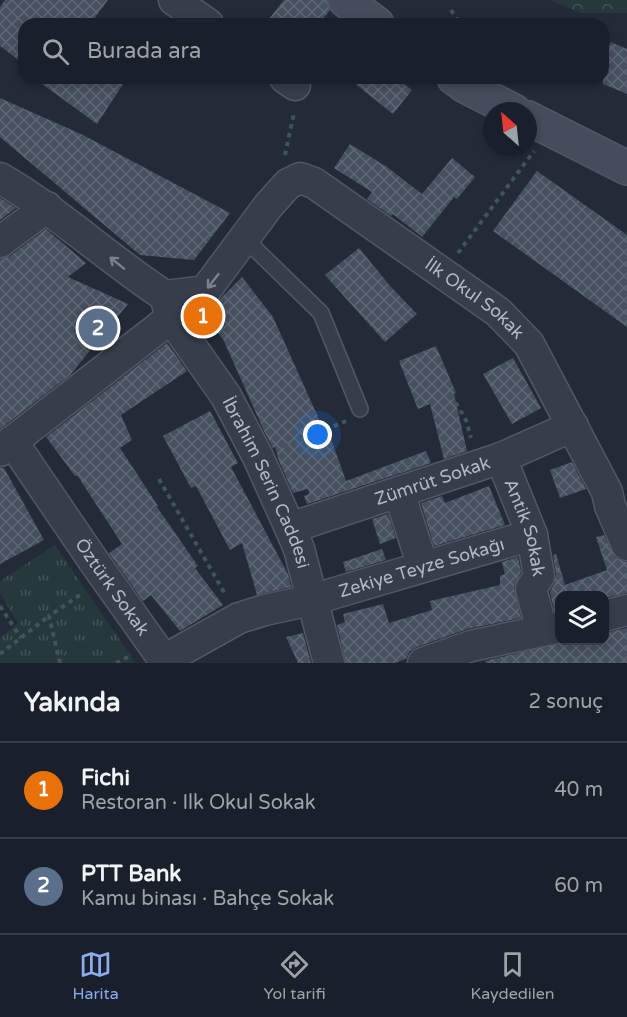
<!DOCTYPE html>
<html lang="tr">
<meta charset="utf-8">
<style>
body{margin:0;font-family:"Varela Round",sans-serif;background:#272d37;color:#f1f3f6}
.controls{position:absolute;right:18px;bottom:18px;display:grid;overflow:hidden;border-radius:12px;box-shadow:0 3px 9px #0003}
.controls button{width:54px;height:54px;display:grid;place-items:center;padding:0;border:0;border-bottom:2px solid #383e47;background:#1a202b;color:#f1f3f6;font:30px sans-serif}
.compass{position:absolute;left:483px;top:102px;width:54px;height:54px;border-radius:50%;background:#1a202b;box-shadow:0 3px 9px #0003;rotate:333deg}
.you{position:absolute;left:318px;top:435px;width:21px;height:21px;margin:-15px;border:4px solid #fff;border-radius:50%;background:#1a73e8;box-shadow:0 0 0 9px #1a73e833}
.badge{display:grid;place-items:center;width:39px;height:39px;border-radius:50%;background:#8cabf1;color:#fff;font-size:20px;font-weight:700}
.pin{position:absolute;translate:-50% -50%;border:3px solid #fff;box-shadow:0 2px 6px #0006}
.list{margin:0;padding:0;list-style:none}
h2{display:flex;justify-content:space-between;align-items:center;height:78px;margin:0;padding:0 24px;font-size:26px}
h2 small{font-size:20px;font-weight:400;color:#9fa3a9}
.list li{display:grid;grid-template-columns:39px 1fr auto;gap:18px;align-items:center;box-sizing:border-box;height:96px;padding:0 24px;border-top:2px solid #383e47}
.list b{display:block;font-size:22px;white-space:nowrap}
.list p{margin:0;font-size:20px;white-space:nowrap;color:#9fa3a9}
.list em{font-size:20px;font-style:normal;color:#9fa3a9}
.icon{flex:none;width:33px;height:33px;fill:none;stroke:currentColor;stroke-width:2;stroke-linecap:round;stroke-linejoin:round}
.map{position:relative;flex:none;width:627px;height:663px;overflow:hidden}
.search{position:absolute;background:#1a202b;box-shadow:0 3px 9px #0003;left:18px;right:18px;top:18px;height:66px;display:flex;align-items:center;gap:15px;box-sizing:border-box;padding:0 21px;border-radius:18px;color:#9fa3a9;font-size:22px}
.sheet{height:270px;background:#1a202b}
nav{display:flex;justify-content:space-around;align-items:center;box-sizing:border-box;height:84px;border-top:2px solid #383e47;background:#1a202b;font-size:16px;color:#9fa3a9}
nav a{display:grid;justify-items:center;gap:3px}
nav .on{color:#8cabf1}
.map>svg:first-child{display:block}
</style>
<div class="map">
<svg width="627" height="663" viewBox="0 0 627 663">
<defs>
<pattern id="grass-tufts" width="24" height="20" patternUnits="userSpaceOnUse" patternTransform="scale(1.5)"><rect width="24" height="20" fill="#26383b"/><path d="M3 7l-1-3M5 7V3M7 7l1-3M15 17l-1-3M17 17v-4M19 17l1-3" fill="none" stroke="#435356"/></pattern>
<pattern id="forest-crowns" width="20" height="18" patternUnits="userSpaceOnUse" patternTransform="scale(1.5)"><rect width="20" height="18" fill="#26383b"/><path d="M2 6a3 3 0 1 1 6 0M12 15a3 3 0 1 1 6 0" fill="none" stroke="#435356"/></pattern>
<pattern id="building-cross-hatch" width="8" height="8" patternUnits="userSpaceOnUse" patternTransform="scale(1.5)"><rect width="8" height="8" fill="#475060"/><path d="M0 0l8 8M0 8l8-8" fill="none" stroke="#5f6775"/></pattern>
</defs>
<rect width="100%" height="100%" fill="#232b39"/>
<path fill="url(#grass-tufts)" d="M55,545L135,662L133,663H0V638L18,623L0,593V581Z"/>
<path fill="url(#forest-crowns)" d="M549,0H627V13H582Z"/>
<g fill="url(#building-cross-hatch)">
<path d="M5,0H108L90,24H24V64L0,46V7Z"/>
<path d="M284,0H327L330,10L319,24H265Z"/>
<path d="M611,42L627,49V94L603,84V62Z"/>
<path d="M34,78H127L97,124Z"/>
<path d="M348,78H396L412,90L393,114Z"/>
<path d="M0,98L83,135L230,213L194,260L140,255L0,137Z"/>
<path d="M350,144L387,167L422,194L452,158L475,177L457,199L454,197L422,237L393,214L391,216L367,199L372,192L334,168Z"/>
<path d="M537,171L627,235V327L493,231Z"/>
<path d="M0,198L16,208L0,220Z"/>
<path d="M46,229L86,263L68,277L128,304L70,375L0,429V259L10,256Z"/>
<path d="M359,248L391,287L417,314L385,342L325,275Z"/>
<path d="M242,277L273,317L327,437L330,436L346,481L426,451L431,463L307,504L304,496L309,494L308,489L293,493L279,461L275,447L273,448L264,431L223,339L203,316Z"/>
<path d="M167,343L187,371L121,415L132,440L120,448L158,506L157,507L198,566L195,568L223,605L180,631L151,595L143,601L109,553L122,544L77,475L75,476L46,437Z"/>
<path d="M436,346L456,393L454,394L467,451L444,459L430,404L418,409L399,361Z"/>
<path d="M513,358L541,408L512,424L483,374Z"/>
<path d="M210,411L238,463L231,467L288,574L291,587L257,595L242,543L230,550L196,486L191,488L163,436Z"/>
<path d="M572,462L586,489L560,498L550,470Z"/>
<path d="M0,468H4L44,540L0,564Z"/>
<path d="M489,486L505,525L434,546L421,503L442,496L445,503Z"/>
<path d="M388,514L396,538L380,544L372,519Z"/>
<path d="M604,535L616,558L627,562V593L604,598V596H560V610L554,611L550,592L554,584L556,574L553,555L556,554L565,585L607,570L596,537Z"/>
<path d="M382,549L386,560L346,572L343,562Z"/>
<path d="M518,557L521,572L514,587L521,618L467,629L417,647L410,651L406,659L395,663H346L337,625L345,622L343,614L383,604L389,623L432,610L430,601L500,585V576L505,574L502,562Z"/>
<path d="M627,628V663H486L485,661L572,640H604V633Z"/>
<path d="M303,633L311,663H298L286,637Z"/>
</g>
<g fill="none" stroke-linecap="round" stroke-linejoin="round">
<defs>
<path id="lane" d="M245,239L321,313L360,409"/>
<g id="street">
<path d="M174,0L208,24"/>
<path d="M285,78L295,85"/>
<path d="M0,178C59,212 108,259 165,296"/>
<path d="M0,242L47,207"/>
<path id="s1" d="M165,296L205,291L269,205L288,184L300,178L314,183L498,312L529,344L607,492L610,506L627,545"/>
<path id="s2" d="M165,296L171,318L226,396L258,457L290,528L299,549L329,663"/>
<path id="s3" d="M12,441L95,563L164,660L239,618L265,610L311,600L532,535"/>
<path d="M0,451L171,318"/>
<path id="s4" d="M501,458L532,535L539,576L531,589L542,631"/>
<path d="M399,492L423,567"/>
<path id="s5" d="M290,528L501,458L573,426"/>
<path d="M604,616L627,610"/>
<path d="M423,663L471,646L560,627"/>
</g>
<g id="secondary">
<path d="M345,0L377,24"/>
<path d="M454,78L465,86L514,111"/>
<path d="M528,118L627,168"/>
</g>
</defs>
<use href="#lane" stroke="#525864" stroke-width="18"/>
<use href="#street" stroke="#525864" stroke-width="33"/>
<use href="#secondary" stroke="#525864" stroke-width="36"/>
<g stroke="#435358" stroke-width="4" stroke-dasharray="4.5 4.5" stroke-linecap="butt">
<path d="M451,10L460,24"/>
<path d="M285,155L294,113"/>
<path d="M458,253L534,151"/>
<path d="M451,395L466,420L471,438"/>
<path d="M284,447L346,421"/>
<path d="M159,479L225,594"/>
<path d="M0,606L21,638"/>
<path d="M0,654L49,616"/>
<path d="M60,663L49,616L83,593"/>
<path d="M116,663L128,657"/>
</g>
<use href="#lane" stroke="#373d4a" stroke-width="15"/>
<use href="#street" stroke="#373d4a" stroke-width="30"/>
<use href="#secondary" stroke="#454c5c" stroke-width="33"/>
</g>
<defs><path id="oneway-shaft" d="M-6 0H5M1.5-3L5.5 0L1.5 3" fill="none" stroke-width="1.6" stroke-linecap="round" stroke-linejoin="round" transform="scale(1.5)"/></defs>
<g stroke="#7b818e">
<use href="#oneway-shaft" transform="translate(117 263) rotate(-141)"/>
<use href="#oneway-shaft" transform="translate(213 281) rotate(128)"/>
</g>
<g text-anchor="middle" stroke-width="4.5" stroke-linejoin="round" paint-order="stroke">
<g font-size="18" fill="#b2b8c5" stroke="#1c222e">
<text dy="6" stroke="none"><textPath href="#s1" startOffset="402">İlk Okul Sokak</textPath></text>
<text dy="6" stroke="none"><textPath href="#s5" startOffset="150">Zümrüt Sokak</textPath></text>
<text dy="6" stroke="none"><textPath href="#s2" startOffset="214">İbrahim Serin Caddesi</textPath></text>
<text dy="6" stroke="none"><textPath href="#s4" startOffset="74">Antik Sokak</textPath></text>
<text dy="6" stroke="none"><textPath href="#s3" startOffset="542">Zekiye Teyze Sokağı</textPath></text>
<text dy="6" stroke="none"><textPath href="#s3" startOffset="177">Öztürk Sokak</textPath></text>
</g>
</g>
</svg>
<div class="controls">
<button><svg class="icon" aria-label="layers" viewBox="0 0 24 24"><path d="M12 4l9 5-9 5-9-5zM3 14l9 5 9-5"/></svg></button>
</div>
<svg class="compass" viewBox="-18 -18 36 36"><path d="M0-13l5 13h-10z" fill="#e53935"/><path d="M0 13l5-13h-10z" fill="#9fa3a9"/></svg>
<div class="you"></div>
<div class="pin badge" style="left:203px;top:316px;background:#e8710a">1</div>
<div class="pin badge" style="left:98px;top:328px;background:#5c6f8a">2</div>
<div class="search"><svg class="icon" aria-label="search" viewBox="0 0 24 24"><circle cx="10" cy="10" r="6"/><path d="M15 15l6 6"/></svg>Burada ara</div>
</div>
<section class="sheet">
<h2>Yakında<small>2 sonuç</small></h2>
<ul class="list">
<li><span class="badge" style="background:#e8710a">1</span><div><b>Fichi</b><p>Restoran · Ilk Okul Sokak</p></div><em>40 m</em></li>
<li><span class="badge" style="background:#5c6f8a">2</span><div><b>PTT Bank</b><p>Kamu binası · Bahçe Sokak</p></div><em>60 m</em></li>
</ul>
</section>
<nav>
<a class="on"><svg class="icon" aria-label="map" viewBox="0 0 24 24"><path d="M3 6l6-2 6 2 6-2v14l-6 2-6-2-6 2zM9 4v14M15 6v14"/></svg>Harita</a>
<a><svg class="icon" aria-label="directions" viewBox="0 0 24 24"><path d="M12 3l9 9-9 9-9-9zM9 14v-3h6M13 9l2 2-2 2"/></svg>Yol tarifi</a>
<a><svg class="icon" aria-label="saved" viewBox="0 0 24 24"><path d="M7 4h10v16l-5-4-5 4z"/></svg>Kaydedilen</a>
</nav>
